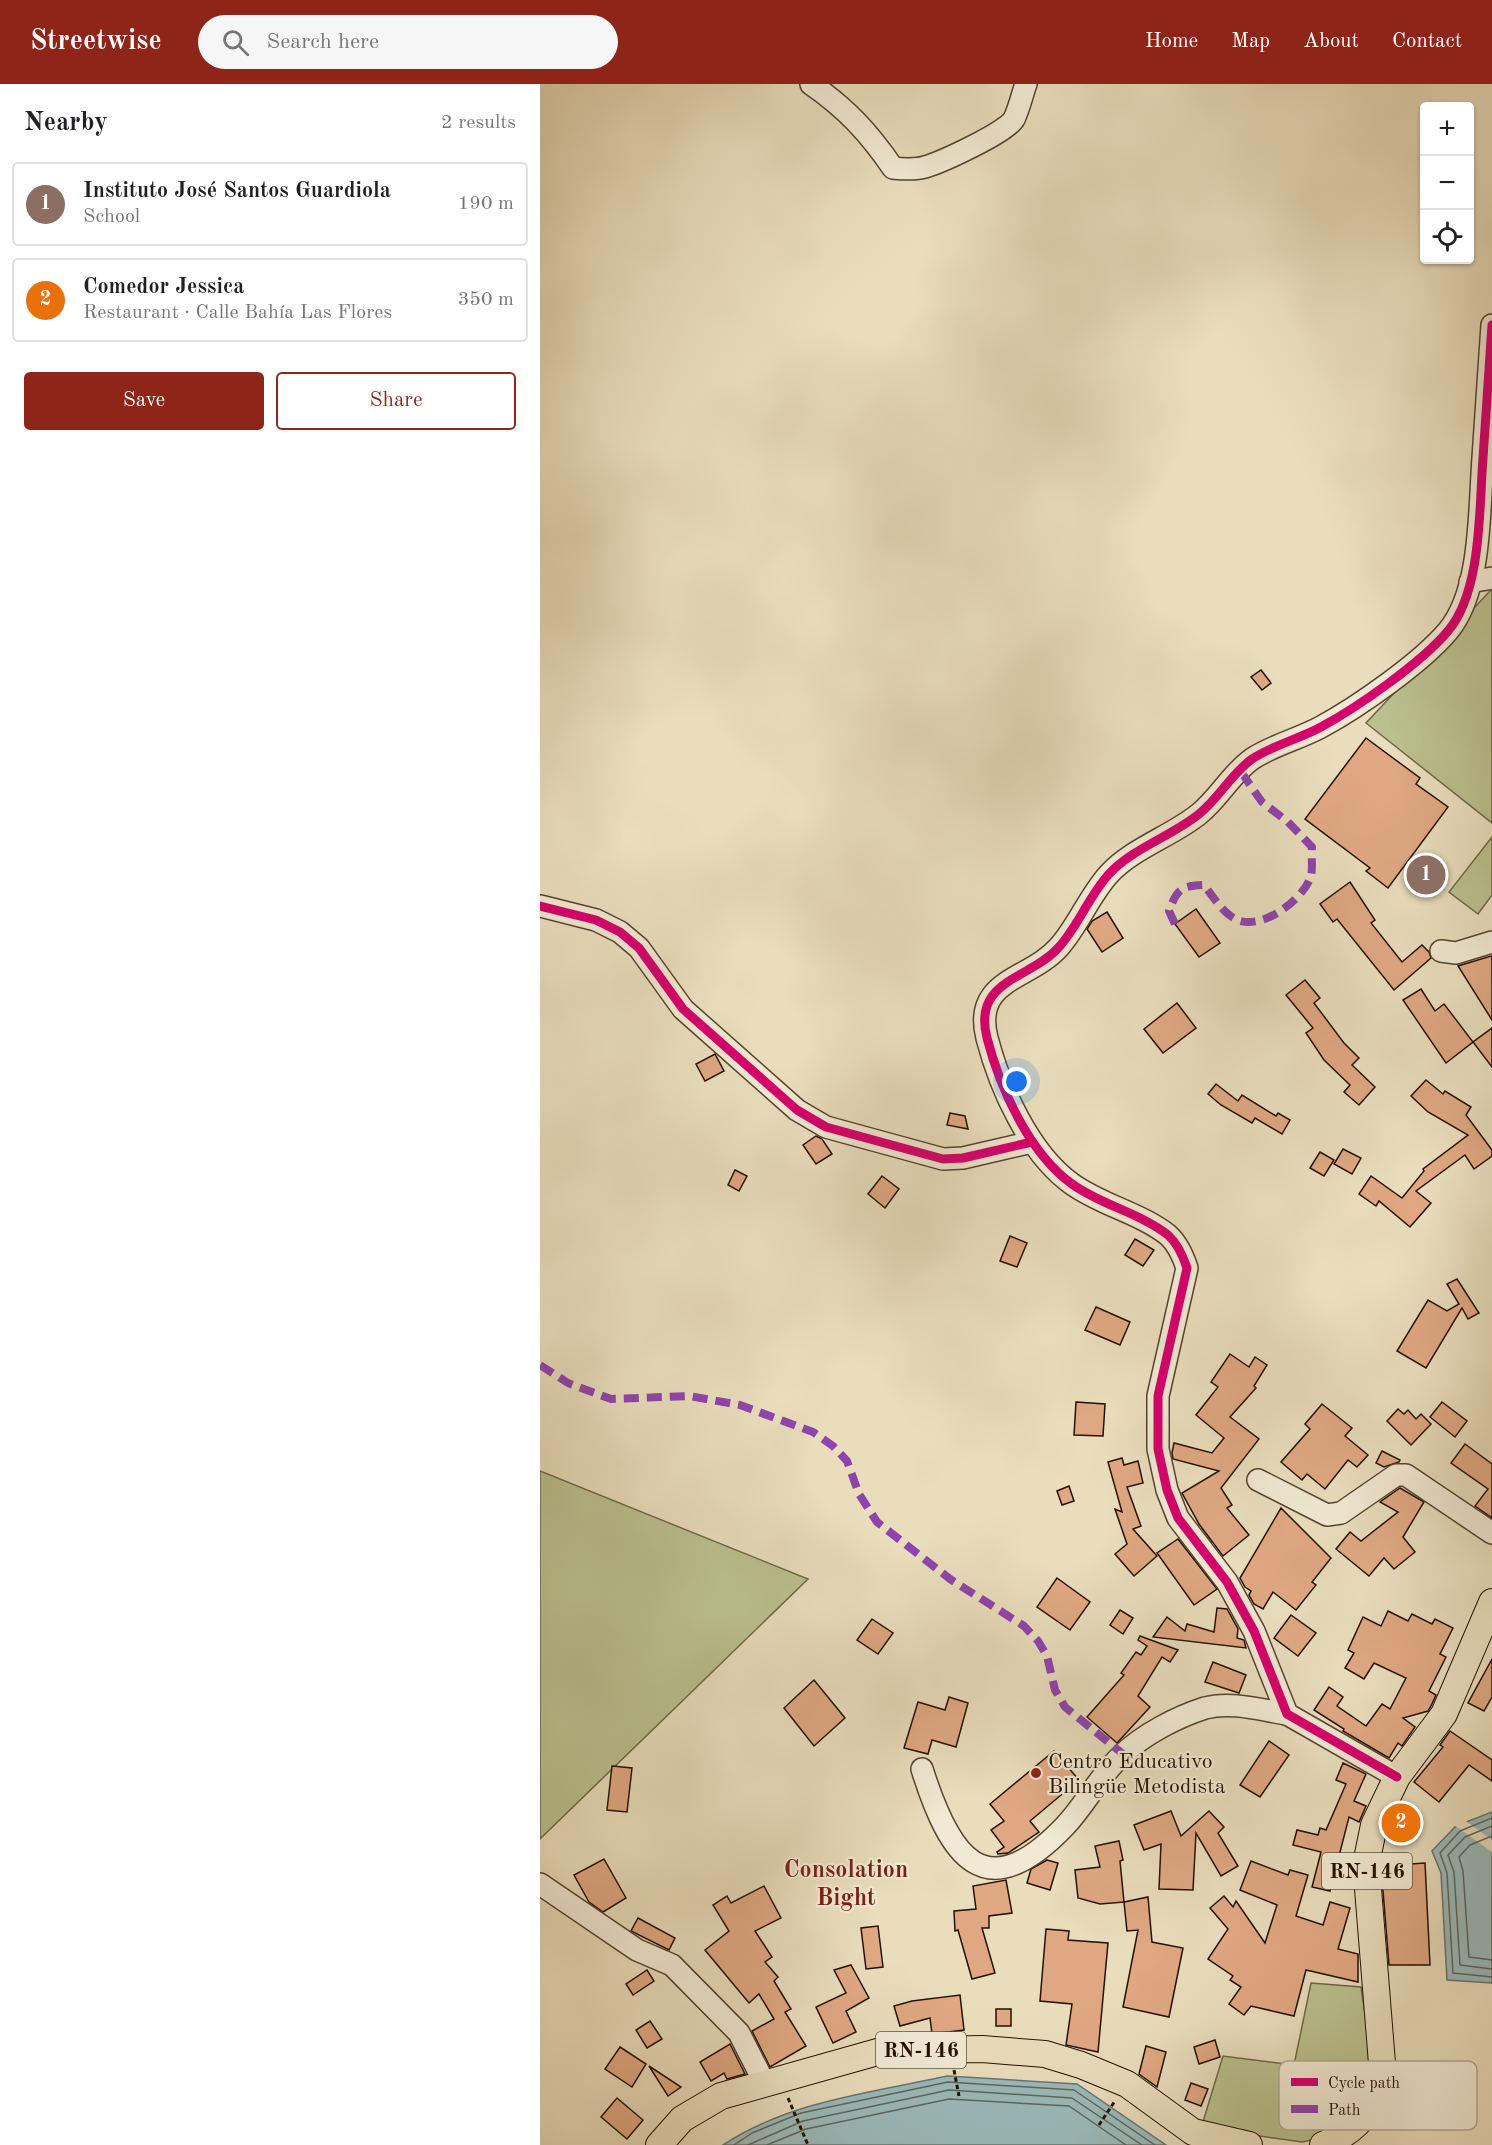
<!DOCTYPE html>
<meta charset="utf-8">
<style>
body{margin:0;font-family:"Old Standard TT",serif;background:#f6f6f6;color:#202124}
.controls{position:absolute;right:18px;top:18px;display:grid;overflow:hidden;border-radius:6px;box-shadow:0 2px 4px #0004}
.controls button{width:54px;height:54px;display:grid;place-items:center;padding:0;border:0;border-bottom:2px solid #e0e0e0;background:#fff;color:#202124;font:30px sans-serif}
.you{position:absolute;left:477px;top:998px;width:21px;height:21px;margin:-15px;border:4px solid #fff;border-radius:50%;background:#1a73e8;box-shadow:0 0 0 9px #1a73e833}
.badge{display:grid;place-items:center;width:39px;height:39px;border-radius:50%;background:#8f2418;color:#fff;font-size:20px;font-weight:700}
.pin{position:absolute;translate:-50% -50%;border:3px solid #fff;box-shadow:0 2px 6px #0006}
.list{margin:0;padding:0;list-style:none}
h2{display:flex;justify-content:space-between;align-items:center;height:78px;margin:0;padding:0 24px;font-size:26px}
h2 small{font-size:20px;font-weight:400;color:#757577}
.list li{display:grid;grid-template-columns:39px 1fr auto;gap:18px;align-items:center;box-sizing:border-box;height:84px;margin:0 12px 12px;padding:0 12px;border:2px solid #e0e0e0;border-radius:6px}
.list b{display:block;font-size:22px;white-space:nowrap}
.list p{margin:0;font-size:20px;white-space:nowrap;color:#757577}
.list em{font-size:20px;font-style:normal;color:#757577}
.actions{display:flex;gap:12px;padding:18px 24px}
.actions a{flex:1;padding:14px 0;border:2px solid #8f2418;border-radius:6px;text-align:center;font-size:21px;color:#8f2418}
.actions .main{background:#8f2418;color:#fff}
.icon{flex:none;width:33px;height:33px;fill:none;stroke:currentColor;stroke-width:2;stroke-linecap:round;stroke-linejoin:round}
.map{position:relative;flex:none;width:952px;height:2061px;overflow:hidden}
header{display:flex;align-items:center;gap:36px;box-sizing:border-box;height:84px;padding:0 30px;background:#8f2418;color:#fff}
header strong{font-size:28px}
nav{display:flex;gap:33px;margin-inline-start:auto;font-size:21px}
.search{width:420px;height:54px;background:#f6f6f6;display:flex;align-items:center;gap:15px;box-sizing:border-box;padding:0 21px;border-radius:33px;color:#757577;font-size:22px}
main{display:flex}
aside{flex:1;background:#fff}
.map>svg:first-child{display:block}
</style>
<header>
<strong>Streetwise</strong>
<div class="search"><svg class="icon" aria-label="search" viewBox="0 0 24 24"><circle cx="10" cy="10" r="6"/><path d="M15 15l6 6"/></svg>Search here</div>
<nav><a>Home</a><a>Map</a><a>About</a><a>Contact</a></nav>
</header>
<main>
<aside>
<h2>Nearby<small>2 results</small></h2>
<ul class="list">
<li><span class="badge" style="background:#8d6e63">1</span><div><b>Instituto José Santos Guardiola</b><p>School</p></div><em>190 m</em></li>
<li><span class="badge" style="background:#e8710a">2</span><div><b>Comedor Jessica</b><p>Restaurant · Calle Bahía Las Flores</p></div><em>350 m</em></li>
</ul>
<div class="actions"><a class="main">Save</a><a>Share</a></div>
</aside>
<div class="map">
<svg width="952" height="2061" viewBox="0 0 952 2061">
<rect width="100%" height="100%" fill="#e9ddbc"/>
<filter id="stains"><feTurbulence type="fractalNoise" baseFrequency=".00333" numOctaves="4"/><feColorMatrix values="0 0 0 0 .2 0 0 0 0 .09 0 0 0 0 .02 0 0 0 .5 -.17"/></filter>
<radialGradient id="worn" r=".72"><stop offset=".6" stop-color="#630" stop-opacity="0"/><stop offset="1" stop-color="#630" stop-opacity=".3"/></radialGradient>
<g fill="#bac08e" stroke="#706848" stroke-width="1.5">
<path d="M950,507H952V739L826,639Z"/>
<path d="M952,753V811L938,830L909,808Z"/>
<path d="M0,1387L268,1495L0,1755Z"/>
<path d="M771,1899L821,1903L828,1949L829,1999L821,2023L791,2052L762,2058L690,2048L662,2041L683,1972L754,1981Z"/>
</g>
<g fill="#9ababa" stroke="#6b7670" stroke-width="1.5">
<path d="M952,1728V1899L907,1896L901,1789L892,1767L916,1742Z"/>
<path d="M407,1992L537,2000L626,2061H183C250,2017 330,2009 407,1992Z"/>
</g>
<path fill="#e9ddbc" d="M923,1735L952,1756V1768L914,1741Z"/>
<g fill="none" stroke-linecap="round" stroke-linejoin="round">
<g stroke="#60655e" stroke-width="1.5">
<path d="M952,1734L920,1747L900,1769L907,1789L913,1889L952,1893"/>
<path d="M952,1742L925,1753L908,1771L914,1788L920,1881L952,1885"/>
<path d="M952,1752L930,1761L919,1773L923,1787L929,1873L952,1876"/>
<path d="M194,2061L212,2049L261,2029L408,1998L534,2006L615,2061"/>
<path d="M208,2061L263,2037L409,2006L532,2014L602,2061"/>
<path d="M227,2061L266,2045L409,2015L529,2022L586,2061"/>
</g>
</g>
<g fill="#dfa882" stroke="#251001" stroke-width="1.5">
<path d="M721,586L731,599L722,606L711,593Z"/>
<path d="M826,654L880,694L876,700L908,723L848,804L826,787L830,784L765,735Z"/>
<path d="M810,798L835,836L831,839L862,878L882,861L889,868L891,874L854,906L797,835L793,838L780,820Z"/>
<path d="M656,825L680,859L659,873L635,840Z"/>
<path d="M567,828L583,854L562,868L547,845L552,837Z"/>
<path d="M951,872L952,873V936L918,882Z"/>
<path d="M765,896L780,914L774,919L804,959L819,974L812,981L835,1003L819,1021L804,1008L810,1001L784,976L766,949L773,944L746,911Z"/>
<path d="M881,905L895,927L904,920L933,958L906,979L863,916Z"/>
<path d="M637,919L656,944L623,969L604,945Z"/>
<path d="M952,944V983L933,958Z"/>
<path d="M175,970L184,987L165,997L156,980Z"/>
<path d="M886,996L903,1010L905,1007L931,1023L926,1031L952,1066V1072L934,1085L925,1071L876,1107L891,1119L870,1143L839,1117L836,1122L819,1110L831,1092L862,1114L884,1087L883,1085L928,1051L888,1028L871,1012Z"/>
<path d="M676,1000L698,1017L702,1011L736,1032L738,1029L750,1036L742,1050L715,1034L712,1039L681,1021L668,1010Z"/>
<path d="M410,1029L425,1032L428,1045L407,1041Z"/>
<path d="M276,1052L282,1055L292,1070L276,1080L263,1061Z"/>
<path d="M803,1065L821,1074L812,1090L794,1080Z"/>
<path d="M780,1068L794,1076L784,1092L770,1084Z"/>
<path d="M195,1086L207,1092L199,1107L188,1101Z"/>
<path d="M342,1092L359,1105L345,1124L328,1110Z"/>
<path d="M470,1152L487,1159L477,1183L460,1177Z"/>
<path d="M595,1155L614,1166L603,1182L585,1171Z"/>
<path d="M917,1195L939,1229L928,1235L922,1224L886,1284L857,1267L888,1216L907,1227L919,1220L907,1200Z"/>
<path d="M556,1223L590,1238L580,1261L545,1246Z"/>
<path d="M690,1270L709,1283L715,1273L727,1281L714,1302L716,1304L690,1333L719,1355L681,1404L692,1421L687,1424L709,1451L683,1472L659,1440L642,1409L679,1387L633,1375L632,1369L634,1359L672,1369L684,1354L656,1331L678,1303L671,1298Z"/>
<path d="M536,1318L565,1320L563,1352L534,1351Z"/>
<path d="M902,1318L927,1337L915,1353L890,1333Z"/>
<path d="M782,1320L812,1344L805,1352L828,1371L817,1383L808,1376L785,1405L767,1390L762,1396L741,1378L770,1345L765,1340Z"/>
<path d="M858,1325L864,1330L868,1326L876,1335L881,1330L891,1340L871,1361L847,1337Z"/>
<path d="M925,1360L952,1380V1434L935,1422L948,1405L911,1379Z"/>
<path d="M842,1367L860,1376L859,1378L844,1383L836,1379Z"/>
<path d="M582,1374L584,1381L598,1377L603,1399L587,1403L601,1442L593,1445L617,1472L594,1492L575,1470L587,1460L575,1425L582,1428L568,1378Z"/>
<path d="M529,1402L534,1417L522,1421L517,1407Z"/>
<path d="M860,1404L884,1418L863,1453L875,1468L854,1485L844,1474L829,1492L796,1465L810,1448L821,1457L858,1428L840,1418Z"/>
<path d="M741,1424L791,1474L772,1498L776,1501L756,1526L733,1508L723,1525L714,1520L709,1511L711,1507L705,1503L700,1494Z"/>
<path d="M638,1455L677,1505L654,1521L617,1469Z"/>
<path d="M517,1494L550,1518L530,1546L497,1523Z"/>
<path d="M677,1524L687,1525L698,1545L697,1554L704,1556L706,1564L613,1553L627,1533L645,1547L647,1540L674,1548Z"/>
<path d="M580,1526L593,1534L583,1550L570,1541Z"/>
<path d="M848,1527L868,1537L872,1530L892,1540L895,1535L913,1544L900,1570L906,1573L889,1607L896,1611L891,1622L888,1627L863,1634L875,1643L862,1662L858,1659L849,1674L803,1647L804,1645L774,1626L789,1603L803,1613L797,1622L826,1642L842,1620L850,1625L866,1594L834,1579L824,1595L805,1584L814,1569L808,1566L823,1533L841,1542Z"/>
<path d="M751,1531L776,1549L758,1572L734,1554Z"/>
<path d="M332,1535L353,1549L338,1570L317,1556Z"/>
<path d="M600,1552L638,1566L630,1578L622,1573L598,1612L610,1623L577,1659L547,1633L584,1591L581,1589L596,1568L601,1571L607,1562L598,1556Z"/>
<path d="M952,1575V1613L944,1627L928,1619Z"/>
<path d="M673,1578L706,1591L699,1609L665,1598Z"/>
<path d="M274,1596L305,1634L274,1662L244,1624Z"/>
<path d="M409,1613L428,1619L416,1663L392,1656L388,1670L364,1664L378,1618L405,1626Z"/>
<path d="M910,1647L952,1676V1697L929,1681L899,1718L874,1698L903,1663L900,1661Z"/>
<path d="M729,1657L749,1671L720,1713L700,1701Z"/>
<path d="M514,1667L539,1696L490,1737L499,1748L468,1769L458,1770L457,1768L464,1763L451,1746L464,1737L450,1720Z"/>
<path d="M803,1679L826,1690L814,1717L826,1722L819,1738L809,1733L790,1807L772,1803L781,1768L753,1761L757,1746L778,1751L780,1744L786,1746L806,1700L796,1696Z"/>
<path d="M72,1682L92,1684L87,1728L67,1726Z"/>
<path d="M631,1727L641,1752L669,1727L684,1743L678,1749L698,1782L681,1792L656,1749L653,1806L619,1805L621,1760L604,1766L594,1741Z"/>
<path d="M860,1730L880,1742L874,1754L853,1742Z"/>
<path d="M579,1757L583,1776L580,1777L584,1818L608,1813L612,1858L643,1864L629,1933L583,1923L598,1846L587,1847L584,1818L560,1820L538,1814L535,1786L560,1783L555,1762Z"/>
<path d="M64,1775L86,1814L63,1828L49,1818L34,1791Z"/>
<path d="M507,1776L518,1779L510,1806L487,1799L491,1785Z"/>
<path d="M711,1777L748,1791L750,1786L768,1791L756,1832L783,1841L790,1818L810,1824L798,1865L818,1870V1898L766,1886L754,1932L711,1922L704,1931L689,1920L701,1903L690,1896L693,1892L668,1875L688,1845L670,1824L684,1812L693,1823L696,1817L725,1859L737,1821L700,1806Z"/>
<path d="M885,1779L890,1881H849L841,1782Z"/>
<path d="M466,1796L472,1829L449,1832V1844H442L455,1889L432,1895L418,1846L415,1847L414,1827L436,1825L433,1802Z"/>
<path d="M224,1802L241,1834L215,1847L232,1873L225,1878L238,1893L234,1897L251,1925L245,1928L266,1962L230,1983L212,1947L234,1935L219,1910L209,1919L165,1866L189,1847L173,1821L187,1812L191,1819Z"/>
<path d="M98,1834L135,1854L129,1866L91,1847Z"/>
<path d="M338,1842L343,1883L326,1885L321,1844Z"/>
<path d="M506,1845L529,1847L528,1856L568,1859L558,1968L526,1961L532,1920L500,1917Z"/>
<path d="M311,1881L329,1914L306,1927L316,1948L293,1959L276,1923L306,1909L294,1886Z"/>
<path d="M107,1886L114,1897L93,1911L86,1900Z"/>
<path d="M420,1911L424,1946L392,1950L390,1934L360,1942L354,1922L372,1917Z"/>
<rect x="456" y="1925" width="15" height="17"/>
<path d="M110,1937L122,1955L107,1964L96,1946Z"/>
<path d="M675,1956L680,1973L659,1980L654,1963Z"/>
<path d="M190,1960L205,1990L187,1995L184,1989L171,1997L160,1978Z"/>
<path d="M606,1962L626,1968L617,2003L599,1990Z"/>
<path d="M80,1963L106,1980L92,2003L65,1985Z"/>
<path d="M109,1982L141,2003L128,2012Z"/>
<path d="M651,1999L668,2005L661,2022L645,2016Z"/>
<path d="M77,2014L103,2036L87,2055L61,2033Z"/>
</g>
<g fill="none" stroke-linecap="round" stroke-linejoin="round">
<defs>
<g id="minor">
<path d="M271,0C306,24 329,49 353,84C363,85 375,86 385,83C402,78 467,48 474,35C479,25 482,11 486,0"/>
<path d="M930,498L952,494"/>
<path d="M0,822L56,836L80,848L99,864L143,925L257,1026L286,1043L403,1075L423,1074L492,1058"/>
<path d="M901,867L916,869L952,858"/>
<path d="M718,1396L787,1431L801,1429L856,1391H866L952,1449"/>
<path d="M382,1685C409,1771 444,1827 525,1742C546,1720 559,1692 582,1671C604,1650 637,1633 665,1624C691,1617 721,1626 747,1630"/>
<path d="M857,1693L747,1630L714,1547L687,1498L638,1434L627,1406L618,1365V1312L647,1184C643,1172 637,1159 628,1151C600,1129 561,1121 532,1100C489,1069 460,1004 447,954C432,895 490,896 519,863C538,842 549,812 569,790C593,764 632,752 659,730C679,714 691,690 712,675C733,661 759,655 781,643C818,623 881,579 908,547C942,507 939,424 943,374C946,330 949,285 952,241"/>
<path d="M0,1800L97,1866L132,1881L199,1949L225,2000"/>
</g>
<g id="major">
<path d="M119,2061L142,2035L181,2012L341,1967L442,1965L505,1970L541,1981L587,2000L653,2048L709,2061"/>
<path d="M783,2061C825,2043 834,2023 842,1979L826,1780L834,1741L857,1693L904,1630L952,1518"/>
</g>
</defs>
<use href="#minor" stroke="#564330" stroke-width="24"/>
<use href="#major" stroke="#251001" stroke-width="28"/>
<g stroke="#251001" stroke-width="3" stroke-dasharray="4.5 3" stroke-linecap="butt">
<path d="M414,1986L419,2012"/>
<path d="M248,2014L268,2061"/>
<path d="M559,2041L575,2017"/>
</g>
<use href="#minor" stroke="#f1e9d3" stroke-width="21"/>
<use href="#major" stroke="#e9ddbc" stroke-width="26"/>
<g stroke="#8e44ad" stroke-width="8" stroke-dasharray="15 8" stroke-linecap="butt">
<path d="M635,840L629,827C637,805 641,802 664,801C672,811 681,826 692,833C717,851 763,817 771,792C773,784 771,772 772,763L748,738L722,718L699,685"/>
<path d="M0,1281L28,1299L71,1315L149,1312L200,1321L273,1348L293,1362L307,1377L319,1410L337,1438L410,1495L484,1542L498,1557L507,1572L515,1606L525,1623L583,1670"/>
</g>
<defs>
<g id="cycleway">
<path d="M0,822L56,836L80,848L99,864L143,925L257,1026L286,1043L403,1075L423,1074L492,1058"/>
<path d="M857,1693L747,1630L714,1547L687,1498L638,1434L627,1406L618,1365V1312L647,1184C643,1172 637,1159 628,1151C600,1129 561,1121 532,1100C489,1069 460,1004 447,954C432,895 490,896 519,863C538,842 549,812 569,790C593,764 632,752 659,730C679,714 691,690 712,675C733,661 759,655 781,643C818,623 881,579 908,547C942,507 939,424 943,374C946,330 949,285 952,241"/>
</g>
</defs>
<use href="#cycleway" stroke="#f1e9d3" stroke-width="13"/>
<use href="#cycleway" stroke="#d6006c" stroke-width="9"/>
</g>
<circle fill="#8f2418" stroke="#f1e9d3" stroke-width="2" cx="496" cy="1689" r="6"/>
<g text-anchor="middle" stroke-width="4.5" stroke-linejoin="round" paint-order="stroke">
<g fill="#f1e9d3" stroke="#625140" stroke-width="1.5">
<rect x="782" y="1769" width="90" height="36" rx="4.5"/>
<rect x="336" y="1948" width="90" height="36" rx="4.5"/>
</g>
<g font-size="21" font-weight="bold" fill="#251001">
<text x="827" y="1794">RN-146</text>
<text x="381" y="1973">RN-146</text>
</g>
<g font-size="22" fill="#251001" stroke="#f1e9d3" text-anchor="start">
<text x="508" y="1684">Centro Educativo<tspan x="508" dy="25">Bilingüe Metodista</tspan></text>
</g>
<g font-size="24" font-weight="bold" fill="#7a1f14" stroke="#f1e9d3">
<text x="306" y="1793">Consolation<tspan x="306" dy="28">Bight</tspan></text>
</g>
</g>
<rect x="739" y="1977" width="198" height="69" rx="9" fill="#f1e9d3" stroke="#b4a894" stroke-width="1.5"/>
<rect x="751" y="1994" width="27" height="8" fill="#d6006c"/>
<rect x="751" y="2021" width="27" height="8" fill="#8e44ad"/>
<g font-size="16" fill="#251001">
<text x="788" y="2004">Cycle path</text>
<text x="788" y="2031">Path</text>
</g>
<rect width="100%" height="100%" filter="url(#stains)"/>
<rect width="100%" height="100%" fill="url(#worn)"/>
</svg>
<div class="controls">
<button>+</button>
<button>−</button>
<button><svg class="icon" aria-label="locate" viewBox="0 0 24 24"><circle cx="12" cy="12" r="6"/><path d="M12 2v4M12 18v4M2 12h4M18 12h4"/></svg></button>
</div>
<div class="you"></div>
<div class="pin badge" style="left:886px;top:791px;background:#8d6e63">1</div>
<div class="pin badge" style="left:861px;top:1739px;background:#e8710a">2</div>
</div>
</main>
